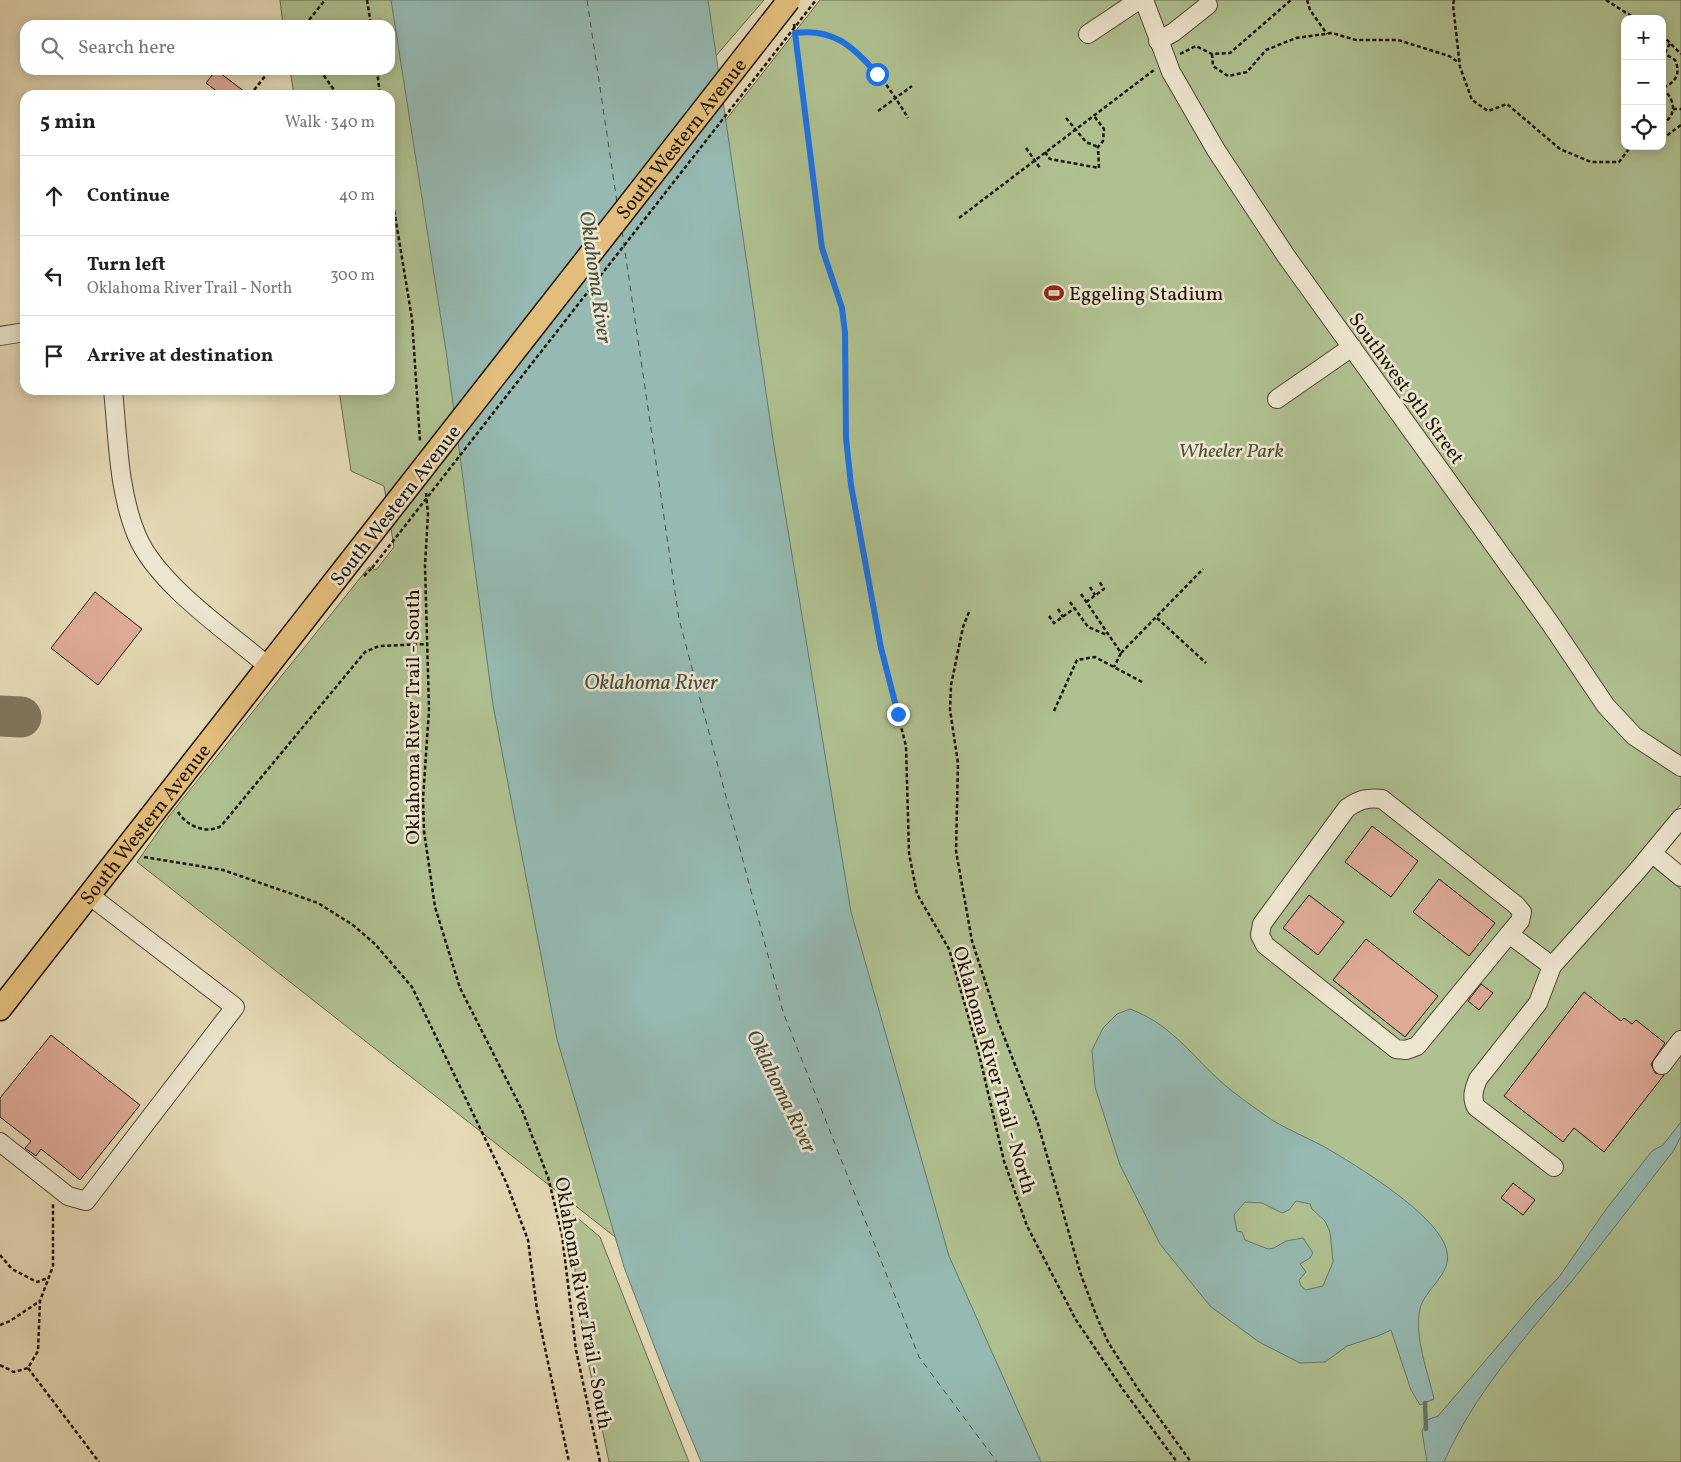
<!DOCTYPE html>
<meta charset="utf-8">
<style>
body{margin:0;font-family:Vollkorn,serif;background:#f6f6f6;color:#202124}
.controls{position:absolute;right:15px;top:15px;display:grid;overflow:hidden;border-radius:10px;box-shadow:0 2px 12px #0003}
.controls button{width:45px;height:45px;display:grid;place-items:center;padding:0;border:0;border-bottom:1px solid #e0e0e0;background:#fff;color:#202124;font:25px sans-serif}
.stop{position:absolute;width:15px;height:15px;margin:-11px;border:4px solid #1a73e8;border-radius:50%;background:#fff}
.stop.end{background:#1a73e8;border-color:#fff;box-shadow:0 1px 5px #0008}
.list{margin:0;padding:0;list-style:none}
h2{display:flex;justify-content:space-between;align-items:center;height:65px;margin:0;padding:0 20px;font-size:21px}
h2 small{font-size:16px;font-weight:400;color:#757577}
.list li{display:grid;grid-template-columns:32px 1fr auto;gap:15px;align-items:center;box-sizing:border-box;height:80px;padding:0 20px;border-top:1px solid #e0e0e0}
.list b{display:block;font-size:19px;white-space:nowrap}
.list p{margin:0;font-size:16px;white-space:nowrap;color:#757577}
.list em{font-size:16px;font-style:normal;color:#757577}
.icon{flex:none;width:28px;height:28px;fill:none;stroke:currentColor;stroke-width:2;stroke-linecap:round;stroke-linejoin:round}
.map{position:relative;flex:none;width:1681px;height:1462px;overflow:hidden}
.search{position:absolute;background:#fff;box-shadow:0 2px 12px #0003;left:20px;top:20px;width:375px;height:55px;display:flex;align-items:center;gap:12px;box-sizing:border-box;padding:0 18px;border-radius:15px;color:#757577;font-size:19px}
.panel{position:absolute;background:#fff;box-shadow:0 2px 12px #0003;left:20px;top:90px;width:375px;height:305px;border-radius:15px}
.map>svg:first-child{display:block}
</style>
<div class="map">
<svg width="1681" height="1462" viewBox="0 0 1681 1462">
<rect width="100%" height="100%" fill="#e5dab6"/>
<filter id="stains"><feTurbulence type="fractalNoise" baseFrequency=".004" numOctaves="4"/><feColorMatrix values="0 0 0 0 .2 0 0 0 0 .09 0 0 0 0 .02 0 0 0 .5 -.17"/></filter>
<radialGradient id="worn" r=".72"><stop offset=".6" stop-color="#630" stop-opacity="0"/><stop offset="1" stop-color="#630" stop-opacity=".3"/></radialGradient>
<g fill="#b0c191" stroke="#666a4c" fill-rule="evenodd">
<path d="M280,0H764L715,57L725,121L820,0H1681V804L1638,855L1681,889V1462H902L137,862L169,816L369,567L376,570L394,547L384,486L351,471L339,390H390V95H294L290,70H390V25H283ZM1625,19H1662V146H1625Z"/>
<path d="M561,1204L600,1237L689,1462H609L584,1342L569,1222Z"/>
</g>
<g fill="#96bab3" stroke="#66786f" fill-rule="evenodd">
<path d="M391,0H708L773,440L851,912L949,1256L1041,1462H701L666,1377L624,1267L557,1039L493,705L446,351Z"/>
<path d="M1130,1009C1176,1026 1195,1062 1232,1091C1245,1101 1259,1111 1272,1120C1288,1130 1306,1137 1323,1146C1354,1164 1441,1216 1447,1252C1452,1274 1424,1290 1420,1309C1414,1337 1428,1372 1434,1399L1420,1405L1411,1390L1391,1330L1378,1336L1347,1346L1325,1362L1300,1363L1259,1342L1210,1306L1160,1244L1120,1165L1095,1087L1092,1050L1103,1028L1117,1014ZM1296,1201L1310,1204L1312,1209L1325,1221L1330,1232L1333,1262L1323,1286L1306,1290L1301,1286L1299,1280L1306,1272L1300,1264L1310,1258L1313,1253L1303,1238L1286,1241L1274,1248L1268,1249L1245,1240L1242,1232L1237,1231L1234,1215L1245,1202L1262,1203L1282,1213L1289,1210Z"/>
<path d="M1681,1122V1136L1674,1150C1640,1194 1606,1239 1571,1282C1524,1339 1474,1394 1444,1462H1427L1422,1431L1427,1420L1438,1416L1538,1299L1559,1277L1607,1208L1652,1151L1663,1145Z"/>
</g>
<g fill="none" stroke-linecap="round" stroke-linejoin="round">
<path stroke="#66786f" stroke-width="4.5" d="M1425,1403L1426,1429"/>
<g stroke="#474e44" stroke-width="1" stroke-dasharray="6 5" stroke-linecap="butt">
<path d="M587,0L617,202"/>
<path d="M622,231L679,619L783,1012L919,1357L997,1462"/>
</g>
<path stroke="#81775f" stroke-width="41" d="M0,716L21,717"/>
</g>
<g fill="#deab97" stroke="#1d1408">
<path d="M216,70L249,95H222L206,83Z"/>
<path d="M95,592L142,629L98,685L51,648Z"/>
<path d="M1372,826L1418,861L1391,897L1345,862Z"/>
<path d="M1439,879L1495,923L1469,956L1413,912Z"/>
<path d="M1309,895L1344,922L1318,955L1283,928Z"/>
<path d="M1366,939L1438,996L1405,1037L1333,980Z"/>
<path d="M1481,984L1493,993L1479,1010L1468,1001Z"/>
<path d="M1584,992L1621,1021L1624,1018L1632,1024L1636,1020L1665,1043L1651,1064L1655,1073L1664,1075L1604,1152L1574,1128L1563,1142L1504,1096Z"/>
<path d="M51,1035L140,1105L80,1180L41,1149L36,1156L25,1148L31,1141L0,1117V1098Z"/>
<path d="M1513,1183L1535,1200L1523,1215L1501,1198Z"/>
</g>
<g fill="none" stroke-linecap="round" stroke-linejoin="round">
<defs>
<g id="minor">
<path d="M1144,0L1171,72L1216,150L1286,256L1550,623L1606,706L1634,736L1681,767"/>
<path d="M1088,34L1139,0"/>
<path d="M1158,41L1174,32L1208,5"/>
<path d="M0,336L25,332"/>
<path d="M113,390C118,438 118,491 137,536C157,584 228,632 268,666"/>
<path d="M1277,399L1352,347"/>
<path d="M1652,853L1681,877"/>
<path d="M1509,934L1417,1046L1406,1050L1396,1049L1265,945L1260,935L1262,924L1347,808C1359,800 1367,797 1382,799L1516,905L1522,912L1520,921L1509,934L1552,966"/>
<path d="M1662,1065L1681,1040"/>
<path d="M0,1142L68,1196L86,1201L235,1007L89,895"/>
<path d="M1554,1167L1476,1107C1471,1097 1474,1089 1478,1079L1538,1003L1552,966L1637,871L1681,818"/>
</g>
<g id="major">
<path id="s1" d="M0,1009L366,541"/>
</g>
</defs>
<use href="#minor" stroke="#4f4634" stroke-width="20"/>
<use href="#major" stroke="#1d1408" stroke-width="25"/>
<g stroke="#1d1408" stroke-width="2.5" stroke-dasharray="4 2.5" stroke-linecap="butt">
<path d="M367,0L371,25"/>
<path d="M1307,0L1310,10L1327,34"/>
<path d="M1454,0L1453,5L1460,67L1472,100L1488,111L1507,104L1560,149L1591,162H1619L1631,146"/>
<path d="M1606,0L1636,19"/>
<path d="M794,24L822,248L842,308L845,333L846,438L851,485L881,648L906,746L909,853L917,894L949,949L979,1054L1004,1161L1027,1226L1076,1320L1124,1391L1177,1462"/>
<path d="M305,25L325,0"/>
<path d="M795,33C849,26 883,77 908,118"/>
<path d="M1662,35L1681,54"/>
<path d="M1662,52L1675,60C1681,73 1676,83 1662,88C1674,98 1679,114 1662,124"/>
<path d="M1665,53L1670,43"/>
<path d="M1180,54L1196,46L1212,54L1230,53L1291,0"/>
<path d="M1212,54L1213,66L1228,76L1247,72L1266,50L1296,38L1332,33L1356,40H1398L1449,56L1458,62"/>
<path d="M320,70L334,90"/>
<path d="M377,70L380,95"/>
<path d="M250,95L270,70"/>
<path d="M1673,109H1681"/>
<path d="M878,111L912,86"/>
<path d="M1066,118L1086,142L1098,147"/>
<path d="M1662,139L1681,125"/>
<path d="M1026,148L1040,168"/>
<path d="M1045,152L1050,159L1099,168L1098,147L1103,141L1104,129L1094,116"/>
<path d="M390,185L412,319L420,441"/>
<path d="M959,218L1154,70"/>
<path d="M426,493L428,514L425,565L429,710L423,799L424,831L435,907L460,988L522,1110L548,1177L562,1235L576,1350L600,1462"/>
<path d="M364,576L372,568"/>
<path d="M1090,587L1095,595"/>
<path d="M1081,594L1121,653L1114,667"/>
<path d="M1070,602L1088,627L1107,635"/>
<path d="M1086,602L1104,589L1099,581"/>
<path d="M1058,609L1063,617"/>
<path d="M969,612L963,627L951,685L950,710L958,763L956,851L972,941L998,1021L1038,1124L1080,1272L1096,1315L1108,1342L1138,1389L1191,1462"/>
<path d="M1049,616L1054,623L1075,608"/>
<path d="M1157,618L1206,663"/>
<path d="M1121,653L1203,569"/>
<path d="M1054,711L1077,660L1095,657L1144,683"/>
<path d="M178,812C186,825 205,835 221,826L365,652L379,646L427,644"/>
<path d="M144,857L223,870L318,903L353,925L375,944L412,987L506,1182L528,1240L537,1310L569,1462"/>
<path d="M0,1255L12,1269L37,1282L48,1278"/>
<path d="M0,1325L10,1321L40,1301"/>
<path d="M0,1365L14,1372L28,1368L38,1351L40,1301L53,1266V1204"/>
<path d="M28,1368L99,1462"/>
</g>
<use href="#minor" stroke="#eee7d0" stroke-width="18"/>
<use href="#major" stroke="#e2bd7b" stroke-width="22"/>
<defs>
<g id="major-bridge">
<path id="s2" d="M366,541L789,0"/>
</g>
</defs>
<use href="#major-bridge" stroke="#1d1408" stroke-width="25" stroke-linecap="butt"/>
<path stroke="#1d1408" stroke-width="2.5" stroke-dasharray="4 2.5" stroke-linecap="butt" d="M372,568L816,0"/>
<use href="#major-bridge" stroke="#e2bd7b" stroke-width="22"/>
</g>
<g fill="none" stroke-linecap="round" stroke-linejoin="round">
<path stroke="#1a73e8" stroke-width="6" d="M877,74C853,46 833,28 795,33L822,248L842,308L845,333L846,438L851,485L881,648L898,714"/>
</g>
<defs>
<symbol id="stadium-bare" viewBox="-9 -9 18 18"><path d="M0-5a6.5 5 0 1 0 0 10a6.5 5 0 1 0 0-10ZM-3.5-1.8h7v3.6h-7Z" fill="#8f2418" stroke="#eee7d0" stroke-width="2.5" paint-order="stroke"/></symbol>
</defs>
<g fill-rule="evenodd">
<use href="#stadium-bare" x="1040" y="279" width="28" height="28"/>
</g>
<g text-anchor="middle" stroke-width="5" stroke-linejoin="round" paint-order="stroke">
<g font-size="20" fill="#1d1408" stroke="#eee7d0">
<text dy="7" stroke="none"><textPath href="#s2" startOffset="511">South Western Avenue</textPath></text>
<text transform="translate(1407 388) rotate(54)" y="7">Southwest 9th Street</text>
<text transform="translate(395 505) rotate(-52)" y="7">South Western Avenue</text>
<text transform="translate(412 717) rotate(-90)" y="7">Oklahoma River Trail - South</text>
<text dy="7" stroke="none"><textPath href="#s1" startOffset="235">South Western Avenue</textPath></text>
<text transform="translate(995 1070) rotate(74)" y="7">Oklahoma River Trail - North</text>
<text transform="translate(584 1303) rotate(80)" y="7">Oklahoma River Trail - South</text>
</g>
<g font-size="20" fill="#1d1408" stroke="#eee7d0" text-anchor="start">
<text x="1069" y="300">Eggeling Stadium</text>
</g>
<g font-size="20" font-style="italic" fill="#505138" stroke="#eee7d0">
<text x="1231" y="457">Wheeler Park</text>
</g>
<g font-size="21" font-style="italic" fill="#474e44" stroke="#eee7d0">
<text transform="translate(596 277) rotate(82)" y="7">Oklahoma River</text>
<text x="651" y="689">Oklahoma River</text>
<text transform="translate(782 1091) rotate(64)" y="7">Oklahoma River</text>
</g>
</g>
<rect width="100%" height="100%" filter="url(#stains)"/>
<rect width="100%" height="100%" fill="url(#worn)"/>
</svg>
<div class="controls">
<button>+</button>
<button>−</button>
<button><svg class="icon" aria-label="locate" viewBox="0 0 24 24"><circle cx="12" cy="12" r="6"/><path d="M12 2v4M12 18v4M2 12h4M18 12h4"/></svg></button>
</div>
<div class="stop" style="left:877px;top:74px"></div>
<div class="stop end" style="left:898px;top:714px"></div>
<div class="search"><svg class="icon" aria-label="search" viewBox="0 0 24 24"><circle cx="10" cy="10" r="6"/><path d="M15 15l6 6"/></svg>Search here</div>
<section class="panel">
<h2>5 min<small>Walk · 340 m</small></h2>
<ul class="list">
<li><svg class="icon" aria-label="ahead" viewBox="0 0 24 24"><path d="M12 20V5M6 11l6-6 6 6"/></svg><div><b>Continue</b></div><em>40 m</em></li>
<li><svg class="icon" aria-label="left" viewBox="0 0 24 24"><path d="M17 20v-9H6M10 6l-5 5 5 5"/></svg><div><b>Turn left</b><p>Oklahoma River Trail - North</p></div><em>300 m</em></li>
<li><svg class="icon" aria-label="arrive" viewBox="0 0 24 24"><path d="M6 21V4h12l-3 4 3 4H6"/></svg><div><b>Arrive at destination</b></div></li>
</ul>
</section>
</div>
